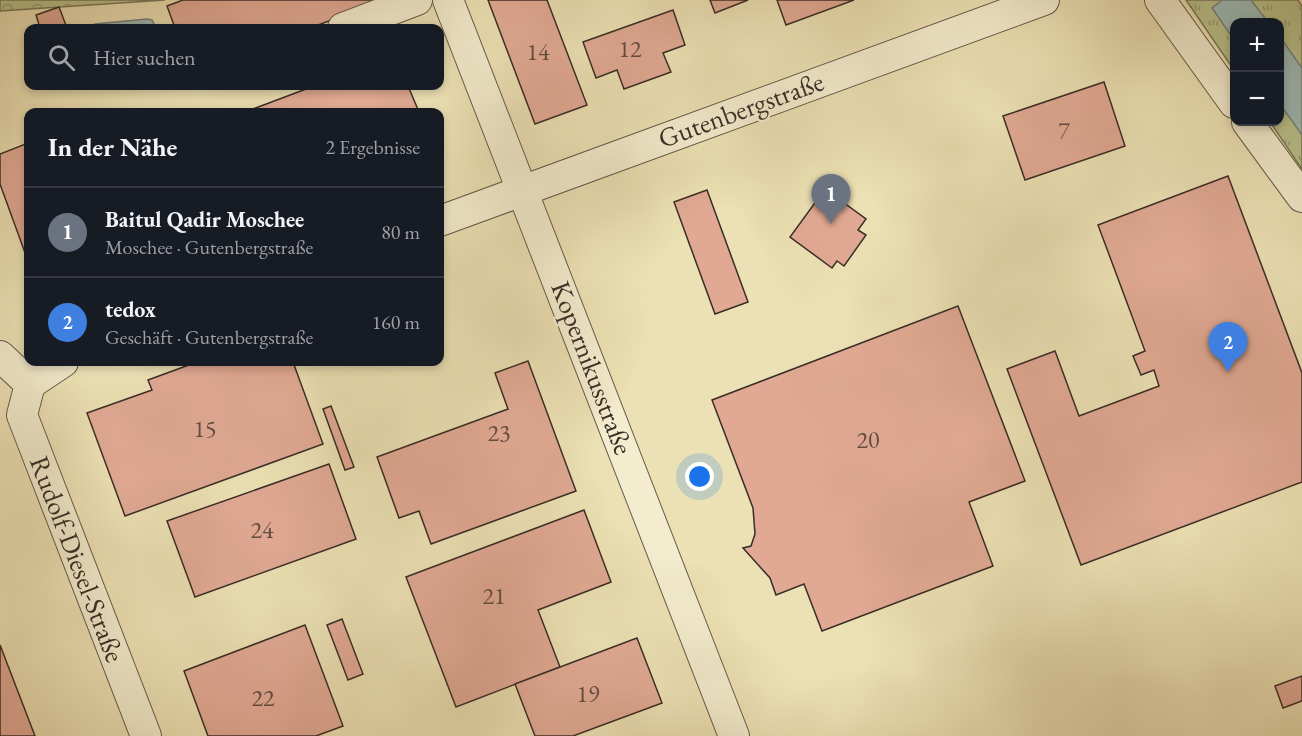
<!DOCTYPE html>
<html lang="de">
<meta charset="utf-8">
<style>
body{margin:0;font-family:"EB Garamond",serif;background:#242831;color:#f1f3f6}
.controls{position:absolute;right:18px;top:18px;display:grid;overflow:hidden;border-radius:12px;box-shadow:0 3px 9px #0003}
.controls button{width:54px;height:54px;display:grid;place-items:center;padding:0;border:0;border-bottom:2px solid #363941;background:#171b24;color:#f1f3f6;font:30px sans-serif}
.you{position:absolute;left:700px;top:477px;width:21px;height:21px;margin:-15px;border:4px solid #fff;border-radius:50%;background:#1a73e8;box-shadow:0 0 0 9px #1a73e833}
.badge{display:grid;place-items:center;width:39px;height:39px;border-radius:50%;background:#7c3aed;color:#fff;font-size:20px;font-weight:700}
.pin{position:absolute;translate:-50% -50px;filter:drop-shadow(0 2px 3px #0008)}
.pin::after{content:'';position:absolute;top:32px;width:21px;height:18px;background:inherit;clip-path:polygon(0 0,100% 0,50% 100%)}
.list{margin:0;padding:0;list-style:none}
h2{display:flex;justify-content:space-between;align-items:center;height:78px;margin:0;padding:0 24px;font-size:26px}
h2 small{font-size:20px;font-weight:400;color:#9ea1a6}
.list li{display:grid;grid-template-columns:39px 1fr auto;gap:18px;align-items:center;box-sizing:border-box;height:90px;padding:0 24px;border-top:2px solid #363941}
.list b{display:block;font-size:22px;white-space:nowrap}
.list p{margin:0;font-size:20px;white-space:nowrap;color:#9ea1a6}
.list em{font-size:20px;font-style:normal;color:#9ea1a6}
.icon{flex:none;width:33px;height:33px;fill:none;stroke:currentColor;stroke-width:2;stroke-linecap:round;stroke-linejoin:round}
.map{position:relative;flex:none;width:1302px;height:736px;overflow:hidden}
.search{position:absolute;background:#171b24;box-shadow:0 3px 9px #0003;left:24px;top:24px;width:420px;height:66px;display:flex;align-items:center;gap:15px;box-sizing:border-box;padding:0 21px;border-radius:12px;color:#9ea1a6;font-size:22px}
.panel{position:absolute;background:#171b24;box-shadow:0 3px 9px #0003;left:24px;top:108px;width:420px;height:258px;border-radius:12px}
.map>svg:first-child{display:block}
</style>
<div class="map">
<svg width="1302" height="736" viewBox="0 0 1302 736">
<defs>
<pattern id="grass-tufts" width="24" height="20" patternUnits="userSpaceOnUse" patternTransform="scale(1.5)"><rect width="24" height="20" fill="#b9c28c"/><path d="M3 7l-1-3M5 7V3M7 7l1-3M15 17l-1-3M17 17v-4M19 17l1-3" fill="none" stroke="#979e72"/></pattern>
<pattern id="forest-crowns" width="20" height="18" patternUnits="userSpaceOnUse" patternTransform="scale(1.5)"><rect width="20" height="18" fill="#b9c28c"/><path d="M2 6a3 3 0 1 1 6 0M12 15a3 3 0 1 1 6 0" fill="none" stroke="#979e72"/></pattern>
</defs>
<rect width="100%" height="100%" fill="#ece1b4"/>
<filter id="stains"><feTurbulence type="fractalNoise" baseFrequency=".00333" numOctaves="4"/><feColorMatrix values="0 0 0 0 .2 0 0 0 0 .09 0 0 0 0 .02 0 0 0 .5 -.17"/></filter>
<radialGradient id="worn" r=".72"><stop offset=".6" stop-color="#630" stop-opacity="0"/><stop offset="1" stop-color="#630" stop-opacity=".3"/></radialGradient>
<path fill="url(#grass-tufts)" stroke="#79785a" stroke-width="1.5" d="M1186,0H1298L1302,6V169L1270,122H1280V22H1234V70Z"/>
<path fill="url(#forest-crowns)" stroke="#79785a" stroke-width="1.5" d="M0,0H165L0,11Z"/>
<g fill="#9dbbb8" stroke="#75827e" stroke-width="1.5">
<path d="M1222,0H1251L1268,22H1234V40L1212,8Z"/>
<path d="M147,19L152,20L156,28H89L95,24Z"/>
<path d="M1280,37L1302,68V135L1280,104Z"/>
</g>
<g fill="#e1a994" stroke="#392d27" stroke-width="1.5">
<path d="M183,0H386L310,28H175L167,6Z"/>
<path d="M488,0H547L587,105L535,124Z"/>
<path d="M710,0H748L715,13Z"/>
<path d="M777,0H854L786,25Z"/>
<path d="M59,7L67,28H40L36,15Z"/>
<path d="M673,10L685,45L663,53L671,72L624,89L617,70L596,78L583,42Z"/>
<path d="M1104,82L1125,146L1025,180L1003,116Z"/>
<path d="M314,86H408L419,112H245Z"/>
<path d="M28,143V261L0,184V154Z"/>
<path d="M1228,176L1302,373V482L1081,565L1007,369L1055,351L1079,416L1159,386L1154,370L1141,375L1133,356L1145,351L1098,225Z"/>
<path d="M825,189L866,219L858,230L866,235L844,266L837,261L832,268L790,237Z"/>
<path d="M707,190L748,302L715,314L674,202Z"/>
<path d="M958,306L1025,481L969,502L993,566L822,631L804,584L776,595L770,578L743,548L751,546L755,534L753,508L712,400Z"/>
<path d="M528,361L576,491L431,544L419,511L399,518L377,457L508,409L495,373Z"/>
<path d="M197,362H293L323,444L125,516L87,413L152,390L148,380Z"/>
<path d="M331,406L354,467L345,470L323,409Z"/>
<path d="M329,464L356,539L195,597L167,521Z"/>
<path d="M584,510L611,582L538,610L560,667L456,707L406,577Z"/>
<path d="M342,619L363,674L348,680L327,625Z"/>
<path d="M305,625L343,726L316,736H208L184,671Z"/>
<path d="M637,638L662,703L573,736H535L515,684Z"/>
<path d="M0,645L35,736H0Z"/>
<path d="M1302,676V701L1283,708L1275,686Z"/>
</g>
<g fill="none" stroke-linecap="round" stroke-linejoin="round">
<defs>
<g id="minor">
<path d="M448,0L734,736"/>
<path d="M1160,0L1234,103"/>
<path d="M343,28L417,0"/>
<path d="M1247,122L1302,197"/>
<path d="M440,221L1044,0"/>
<path d="M0,356L30,384L22,415L146,736"/>
<path d="M30,384L63,362"/>
</g>
</defs>
<use href="#minor" stroke="#665a4a" stroke-width="32"/>
<use href="#minor" stroke="#f3ecce" stroke-width="30"/>
</g>
<g text-anchor="middle" stroke-width="4.5" stroke-linejoin="round" paint-order="stroke">
<g font-size="24" fill="#634c42">
<text x="630" y="57">12</text>
<text x="538" y="60">14</text>
<text x="1064" y="139">7</text>
<text x="205" y="437">15</text>
<text x="499" y="441">23</text>
<text x="868" y="448">20</text>
<text x="262" y="538">24</text>
<text x="494" y="604">21</text>
<text x="588" y="702">19</text>
<text x="263" y="706">22</text>
</g>
<g font-size="27" fill="#392d27" stroke="#f3ecce">
<text transform="translate(741 110) rotate(-20)" y="9">Gutenbergstraße</text>
<text transform="translate(592 368) rotate(69)" y="9">Kopernikusstraße</text>
<text transform="translate(77 559) rotate(69)" y="9">Rudolf-Diesel-Straße</text>
</g>
</g>
<rect width="100%" height="100%" filter="url(#stains)"/>
<rect width="100%" height="100%" fill="url(#worn)"/>
</svg>
<div class="controls">
<button>+</button>
<button>−</button>
</div>
<div class="you"></div>
<div class="pin badge" style="left:831px;top:224px;background:#6b7280">1</div>
<div class="pin badge" style="left:1228px;top:372px;background:#3f7fe0">2</div>
<div class="search"><svg class="icon" aria-label="search" viewBox="0 0 24 24"><circle cx="10" cy="10" r="6"/><path d="M15 15l6 6"/></svg>Hier suchen</div>
<section class="panel">
<h2>In der Nähe<small>2 Ergebnisse</small></h2>
<ul class="list">
<li><span class="badge" style="background:#6b7280">1</span><div><b>Baitul Qadir Moschee</b><p>Moschee · Gutenbergstraße</p></div><em>80 m</em></li>
<li><span class="badge" style="background:#3f7fe0">2</span><div><b>tedox</b><p>Geschäft · Gutenbergstraße</p></div><em>160 m</em></li>
</ul>
</section>
</div>
